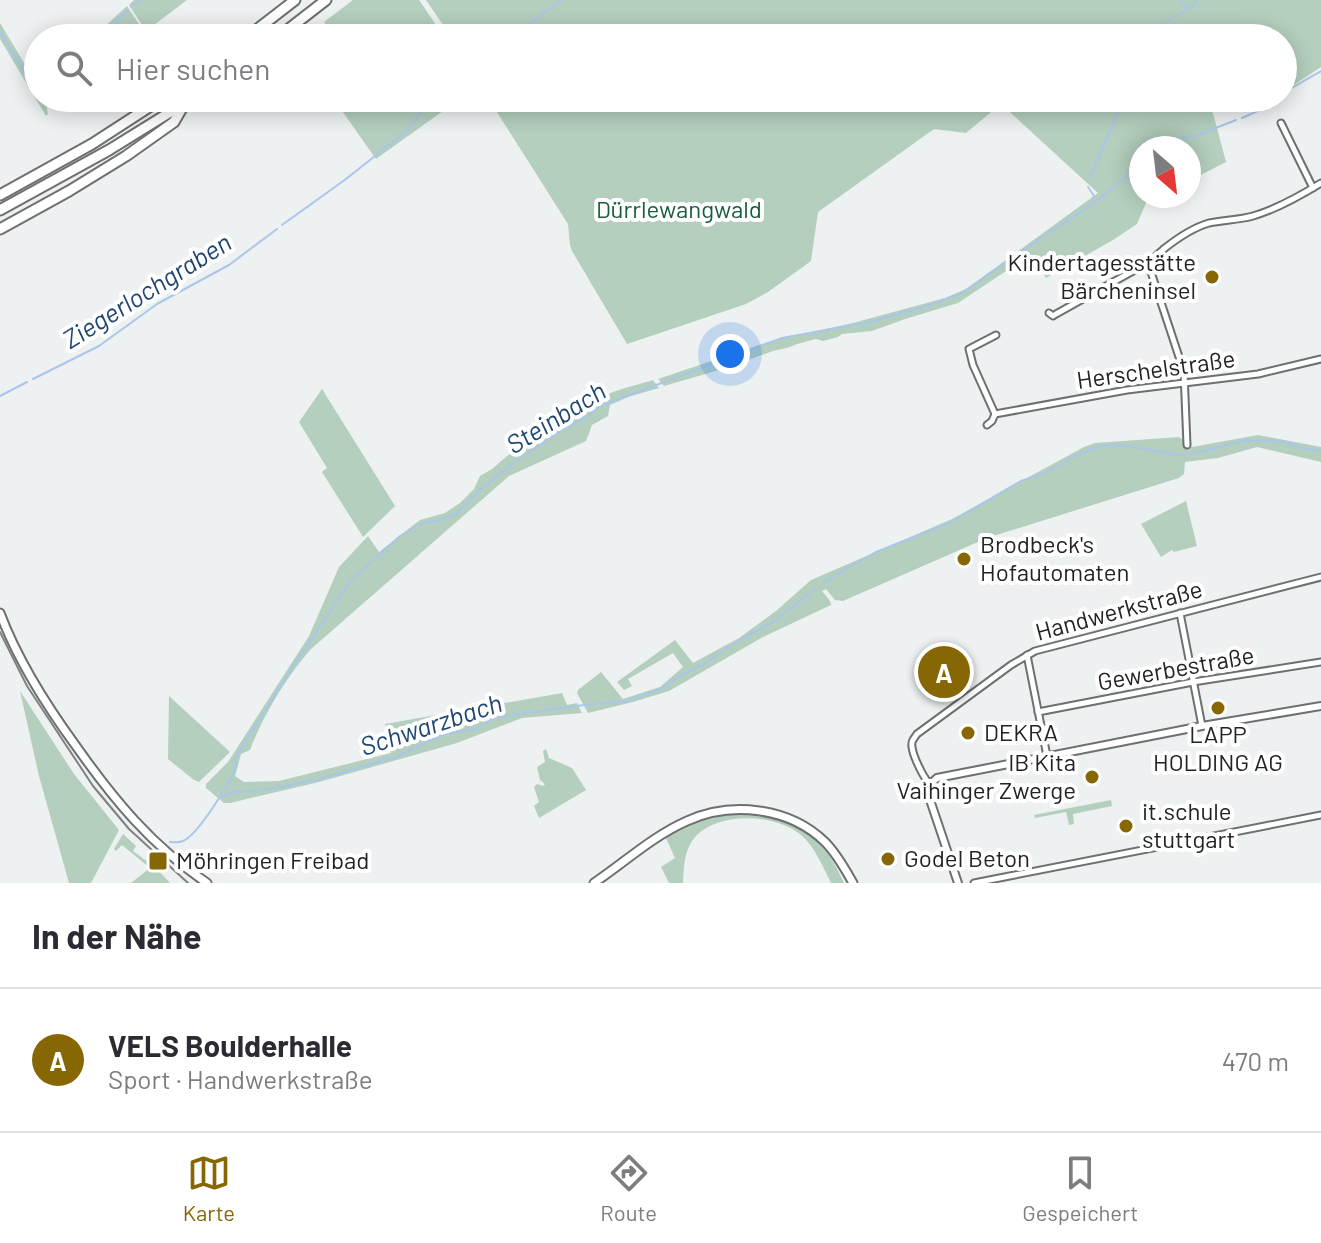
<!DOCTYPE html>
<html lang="de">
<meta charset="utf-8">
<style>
body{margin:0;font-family:Barlow,sans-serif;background:#f7f7f7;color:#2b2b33}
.compass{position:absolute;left:1129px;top:136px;width:72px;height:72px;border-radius:50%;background:#fff;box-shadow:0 4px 20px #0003;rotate:152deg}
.you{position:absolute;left:730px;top:354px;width:28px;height:28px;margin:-20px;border:6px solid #fff;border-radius:50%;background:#1a73e8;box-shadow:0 0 0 12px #1a73e833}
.badge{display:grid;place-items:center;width:52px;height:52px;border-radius:50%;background:#876703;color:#fff;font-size:26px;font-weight:700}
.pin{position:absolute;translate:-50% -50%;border:4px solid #fff;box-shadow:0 2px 8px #0006}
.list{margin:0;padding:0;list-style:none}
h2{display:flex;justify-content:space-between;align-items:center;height:104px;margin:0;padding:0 32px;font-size:34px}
h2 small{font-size:26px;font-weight:400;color:#7c7c81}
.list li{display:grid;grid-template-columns:52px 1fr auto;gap:24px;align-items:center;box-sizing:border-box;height:144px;padding:0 32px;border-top:2px solid #e1e1e2}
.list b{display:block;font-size:30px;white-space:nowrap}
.list p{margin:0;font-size:26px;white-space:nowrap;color:#7c7c81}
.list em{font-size:26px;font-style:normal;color:#7c7c81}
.icon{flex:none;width:44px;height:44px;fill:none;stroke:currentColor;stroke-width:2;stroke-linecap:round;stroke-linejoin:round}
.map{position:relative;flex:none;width:1321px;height:883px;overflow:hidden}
.search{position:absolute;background:#fff;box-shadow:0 4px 20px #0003;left:24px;right:24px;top:24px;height:88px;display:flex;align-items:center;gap:20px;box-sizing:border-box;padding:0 28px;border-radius:44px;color:#7c7c81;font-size:30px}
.sheet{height:248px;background:#fff}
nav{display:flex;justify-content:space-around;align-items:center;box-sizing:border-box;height:112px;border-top:2px solid #e1e1e2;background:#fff;font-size:22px;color:#7c7c81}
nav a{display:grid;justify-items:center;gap:4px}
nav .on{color:#876703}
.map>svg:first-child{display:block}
</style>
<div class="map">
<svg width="1321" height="883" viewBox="0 0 1321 883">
<rect width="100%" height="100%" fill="#edf1f1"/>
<g fill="#b4cfbe">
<path d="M134,0H187L146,31L129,5Z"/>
<path d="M353,0H419L445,38H335L324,22Z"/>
<path d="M426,0H1321V67L1283,92V38H1208V36L1206,35L1205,38H452Z"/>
<path d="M127,6L145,33L138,38H92Z"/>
<path d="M0,23L38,86V98H45L48,114L46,116L0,39Z"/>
<path d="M333,98H461L376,159Z"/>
<path d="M488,98H1223L1210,102L1226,162L1189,181V148H1141V196H1159L1146,203L1137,224L1113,240L1046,278L1030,255L958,303L905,319L872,331L842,334L838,337L823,341L816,339L797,344L790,347L773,351L726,368L664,386L658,379L771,341L853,323L945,298L966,289L1098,193L1001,104L966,133L934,129L818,212L811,261L768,292L746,304L627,344L572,251L570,245L568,224Z"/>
<path d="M653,380L659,388L628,397L610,405L608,416L592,425L586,441L509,476L311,649C287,676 263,716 250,750L241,754L235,776L244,782L279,781L391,753L385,724L562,693L567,705L577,703L582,713L522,718L457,743L319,782L230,803H224L206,788V784L228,762L309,636L339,567L368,536L379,552L420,520L445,513L460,503L474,489L480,476L492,469L520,445L549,425L553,416L571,411L582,412C599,392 628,388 653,380Z"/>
<path d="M322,389L395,506L363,537L322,472L327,468L299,422Z"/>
<path d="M1258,435L1321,447V462L1257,447L1218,458L1185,462L1184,474L1179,478L987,538L843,601L835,600L826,589L822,591L830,601L831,605L763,637L669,691L633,702L588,713L577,693L578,690L601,672L623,699L660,687L683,667L673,653L628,679L632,686L624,690L617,682L675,640L693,663L739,638L776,611L811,580L952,519L1084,447L1095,443L1179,437L1192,447Z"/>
<path d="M1186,501L1197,546L1174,552L1172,550L1161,557L1141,524Z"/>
<path d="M20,691L74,774L119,830L91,883H69L39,776Z"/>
<path d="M169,696L230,752L199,782L194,780L168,759Z"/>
<path d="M546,749L549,758L572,768L586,790L539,818L534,806L539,802L534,787L537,784L543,786L545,784L540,780L537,767L545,762L543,751Z"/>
<path d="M1111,800L1112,806L1073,814L1074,824L1069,825L1066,812L1035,818L1034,815Z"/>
<path d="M741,812C794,815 823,835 844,883H831C823,867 815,847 801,835C776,814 720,811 696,836C684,849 684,866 683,883H669L661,867L675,858L665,836C693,821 709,815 741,812Z"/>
<path d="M123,834L136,846L133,851L156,868L170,883H131L150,868L122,845L116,851L114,849Z"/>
</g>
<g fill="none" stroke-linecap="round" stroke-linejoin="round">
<g stroke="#aac6e8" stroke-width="2">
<path d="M1181,0L1188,9"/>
<path d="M131,7L140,0"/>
<path d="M0,32L38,95"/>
<path d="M96,38L128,10"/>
<path d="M509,38L562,0"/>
<path d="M1154,38L1165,23L1194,5L1197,0"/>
<path d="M36,76L38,75"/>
<path d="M1283,93L1321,71"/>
<path d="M40,98L42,100"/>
<path d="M1242,118L1262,109L1276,98"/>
<path d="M1161,148L1169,141L1198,135L1236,120"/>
<path d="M1090,177L1124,98"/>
<path d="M1088,187L1096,199"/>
<path d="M282,225L346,179L404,133L434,98"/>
<path d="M33,379L99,346L157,304L229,265L277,229"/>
<path d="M0,396L27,382"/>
<path d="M824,582L876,552L949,523L1021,481L1045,473L1073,457L1095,448L1110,445L1128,446L1178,455L1191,454L1247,440L1285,442L1300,448L1321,451"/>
<path d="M221,797L233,792L264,790L320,779L398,756L445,734L476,729L497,717L584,705L628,701L662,688L683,674L706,663L730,646L773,622L816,588"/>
<path d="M170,842C175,842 179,843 183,841C199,834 231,781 237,764L234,760L288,674L349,583L371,562L400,536L421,524L440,520L457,513L481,489L519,459L567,427L587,417L600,406L782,338L870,322L927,306L962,293L1013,257L1097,201L1141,164"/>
</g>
<defs>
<g id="minor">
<path d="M1281,123L1313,188"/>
<path d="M1149,266C1152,258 1158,254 1165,248C1179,237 1192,228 1209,223C1223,220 1239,220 1253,216C1277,209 1300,196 1321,183"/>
<path d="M1149,266L1184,372L1187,445"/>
<path d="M1049,313L1053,316L1056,314L1133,271L1149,266"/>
<path d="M995,414L1127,390L1258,374L1321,359"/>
<path d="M995,414L973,365L969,349L996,335"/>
<path d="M987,425L992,421L995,414"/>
<path d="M1180,613L1202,726"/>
<path d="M1027,655L1047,756"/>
<path d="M1038,712L1193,682L1321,662"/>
<path d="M929,783C923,777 913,756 912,747C911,740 914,739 917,734L1011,665L1035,651L1321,577"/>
<path d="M974,883L1321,815"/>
</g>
<path id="tertiary" d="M958,883L928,794V786L937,778L1202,726L1321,706"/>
<g id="secondary">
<path d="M0,613C18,661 46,705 76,746C114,800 152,846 207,883"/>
<path d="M594,883C625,862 653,836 687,821C731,801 789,807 825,842C837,854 845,869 853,883"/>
</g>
<g id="motorway">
<path d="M246,38L295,0"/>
<path d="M277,38L326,0"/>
<path d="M0,195L92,144L163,98"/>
<path d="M0,210L109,150L193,98"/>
<path d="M0,229L69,191L126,156L174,122L185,103"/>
</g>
</defs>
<use href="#minor" stroke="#6c7070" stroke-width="9"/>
<use href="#tertiary" stroke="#6c7070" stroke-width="10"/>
<use href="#secondary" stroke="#6c7070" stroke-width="11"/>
<use href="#motorway" stroke="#6c7070" stroke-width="13"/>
<use href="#minor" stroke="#fff" stroke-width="5"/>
<use href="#tertiary" stroke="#fff" stroke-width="6"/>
<use href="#secondary" stroke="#fff" stroke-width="7"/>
<use href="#motorway" stroke="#fff" stroke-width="9"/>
<path stroke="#7f8182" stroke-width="2" d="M0,632L27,686L93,786L129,829L188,883"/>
</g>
<g fill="#876703" stroke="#fff" stroke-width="3">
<circle cx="1212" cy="277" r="8"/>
<circle cx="964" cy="559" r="8"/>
<circle cx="1218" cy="708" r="8"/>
<circle cx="968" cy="733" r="8"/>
<circle cx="1092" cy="777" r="8"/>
<circle cx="1126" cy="826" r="8"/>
<circle cx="888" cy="859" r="8"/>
<rect x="148" y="851" width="20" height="20" rx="4"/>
</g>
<g text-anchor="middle" stroke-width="8" stroke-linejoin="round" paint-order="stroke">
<g font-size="24" fill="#185d3c" stroke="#fff">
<text x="679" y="218">Dürrlewangwald</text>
</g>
<g font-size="24" fill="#222324" stroke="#fff" text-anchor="start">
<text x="1196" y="271" text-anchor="end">Kindertagesstätte<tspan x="1196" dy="28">Bärcheninsel</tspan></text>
<text x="980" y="553">Brodbeck's<tspan x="980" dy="28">Hofautomaten</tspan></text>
<text x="984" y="741">DEKRA</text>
<text x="1218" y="743" text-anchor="middle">LAPP<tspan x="1218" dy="28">HOLDING AG</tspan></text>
<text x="1076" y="771" text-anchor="end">IB Kita<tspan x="1076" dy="28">Vaihinger Zwerge</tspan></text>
<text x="1142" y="820">it.schule<tspan x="1142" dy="28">stuttgart</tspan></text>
<text x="904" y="867">Godel Beton</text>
<text x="176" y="869">Möhringen Freibad</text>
</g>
<g font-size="24" fill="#222324" stroke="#fff">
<text transform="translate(1156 370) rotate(-8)" y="8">Herschelstraße</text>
<text transform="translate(1119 611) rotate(-15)" y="8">Handwerkstraße</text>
<text transform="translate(1176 669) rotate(-10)" y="8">Gewerbestraße</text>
</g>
<g font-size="26" font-style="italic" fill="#1f4672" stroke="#fff">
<text transform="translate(147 291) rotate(-32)" y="9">Ziegerlochgraben</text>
<text transform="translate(556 418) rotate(-32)" y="9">Steinbach</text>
<text transform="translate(431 725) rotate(-18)" y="9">Schwarzbach</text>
</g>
</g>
</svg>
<svg class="compass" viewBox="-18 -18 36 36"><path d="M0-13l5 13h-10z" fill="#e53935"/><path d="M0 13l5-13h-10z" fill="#7c7c81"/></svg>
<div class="you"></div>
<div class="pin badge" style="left:944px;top:672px">A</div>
<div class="search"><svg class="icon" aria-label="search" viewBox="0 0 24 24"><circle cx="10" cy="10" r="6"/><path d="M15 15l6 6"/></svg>Hier suchen</div>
</div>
<section class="sheet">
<h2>In der Nähe<small></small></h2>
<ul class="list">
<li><span class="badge">A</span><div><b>VELS Boulderhalle</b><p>Sport · Handwerkstraße</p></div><em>470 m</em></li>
</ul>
</section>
<nav>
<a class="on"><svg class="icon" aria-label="map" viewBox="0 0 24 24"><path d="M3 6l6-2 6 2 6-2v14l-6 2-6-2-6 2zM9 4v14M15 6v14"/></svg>Karte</a>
<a><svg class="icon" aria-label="directions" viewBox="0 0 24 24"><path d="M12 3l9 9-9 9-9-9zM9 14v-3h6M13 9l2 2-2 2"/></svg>Route</a>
<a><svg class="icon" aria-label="saved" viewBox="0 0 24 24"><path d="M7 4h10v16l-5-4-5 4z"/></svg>Gespeichert</a>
</nav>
